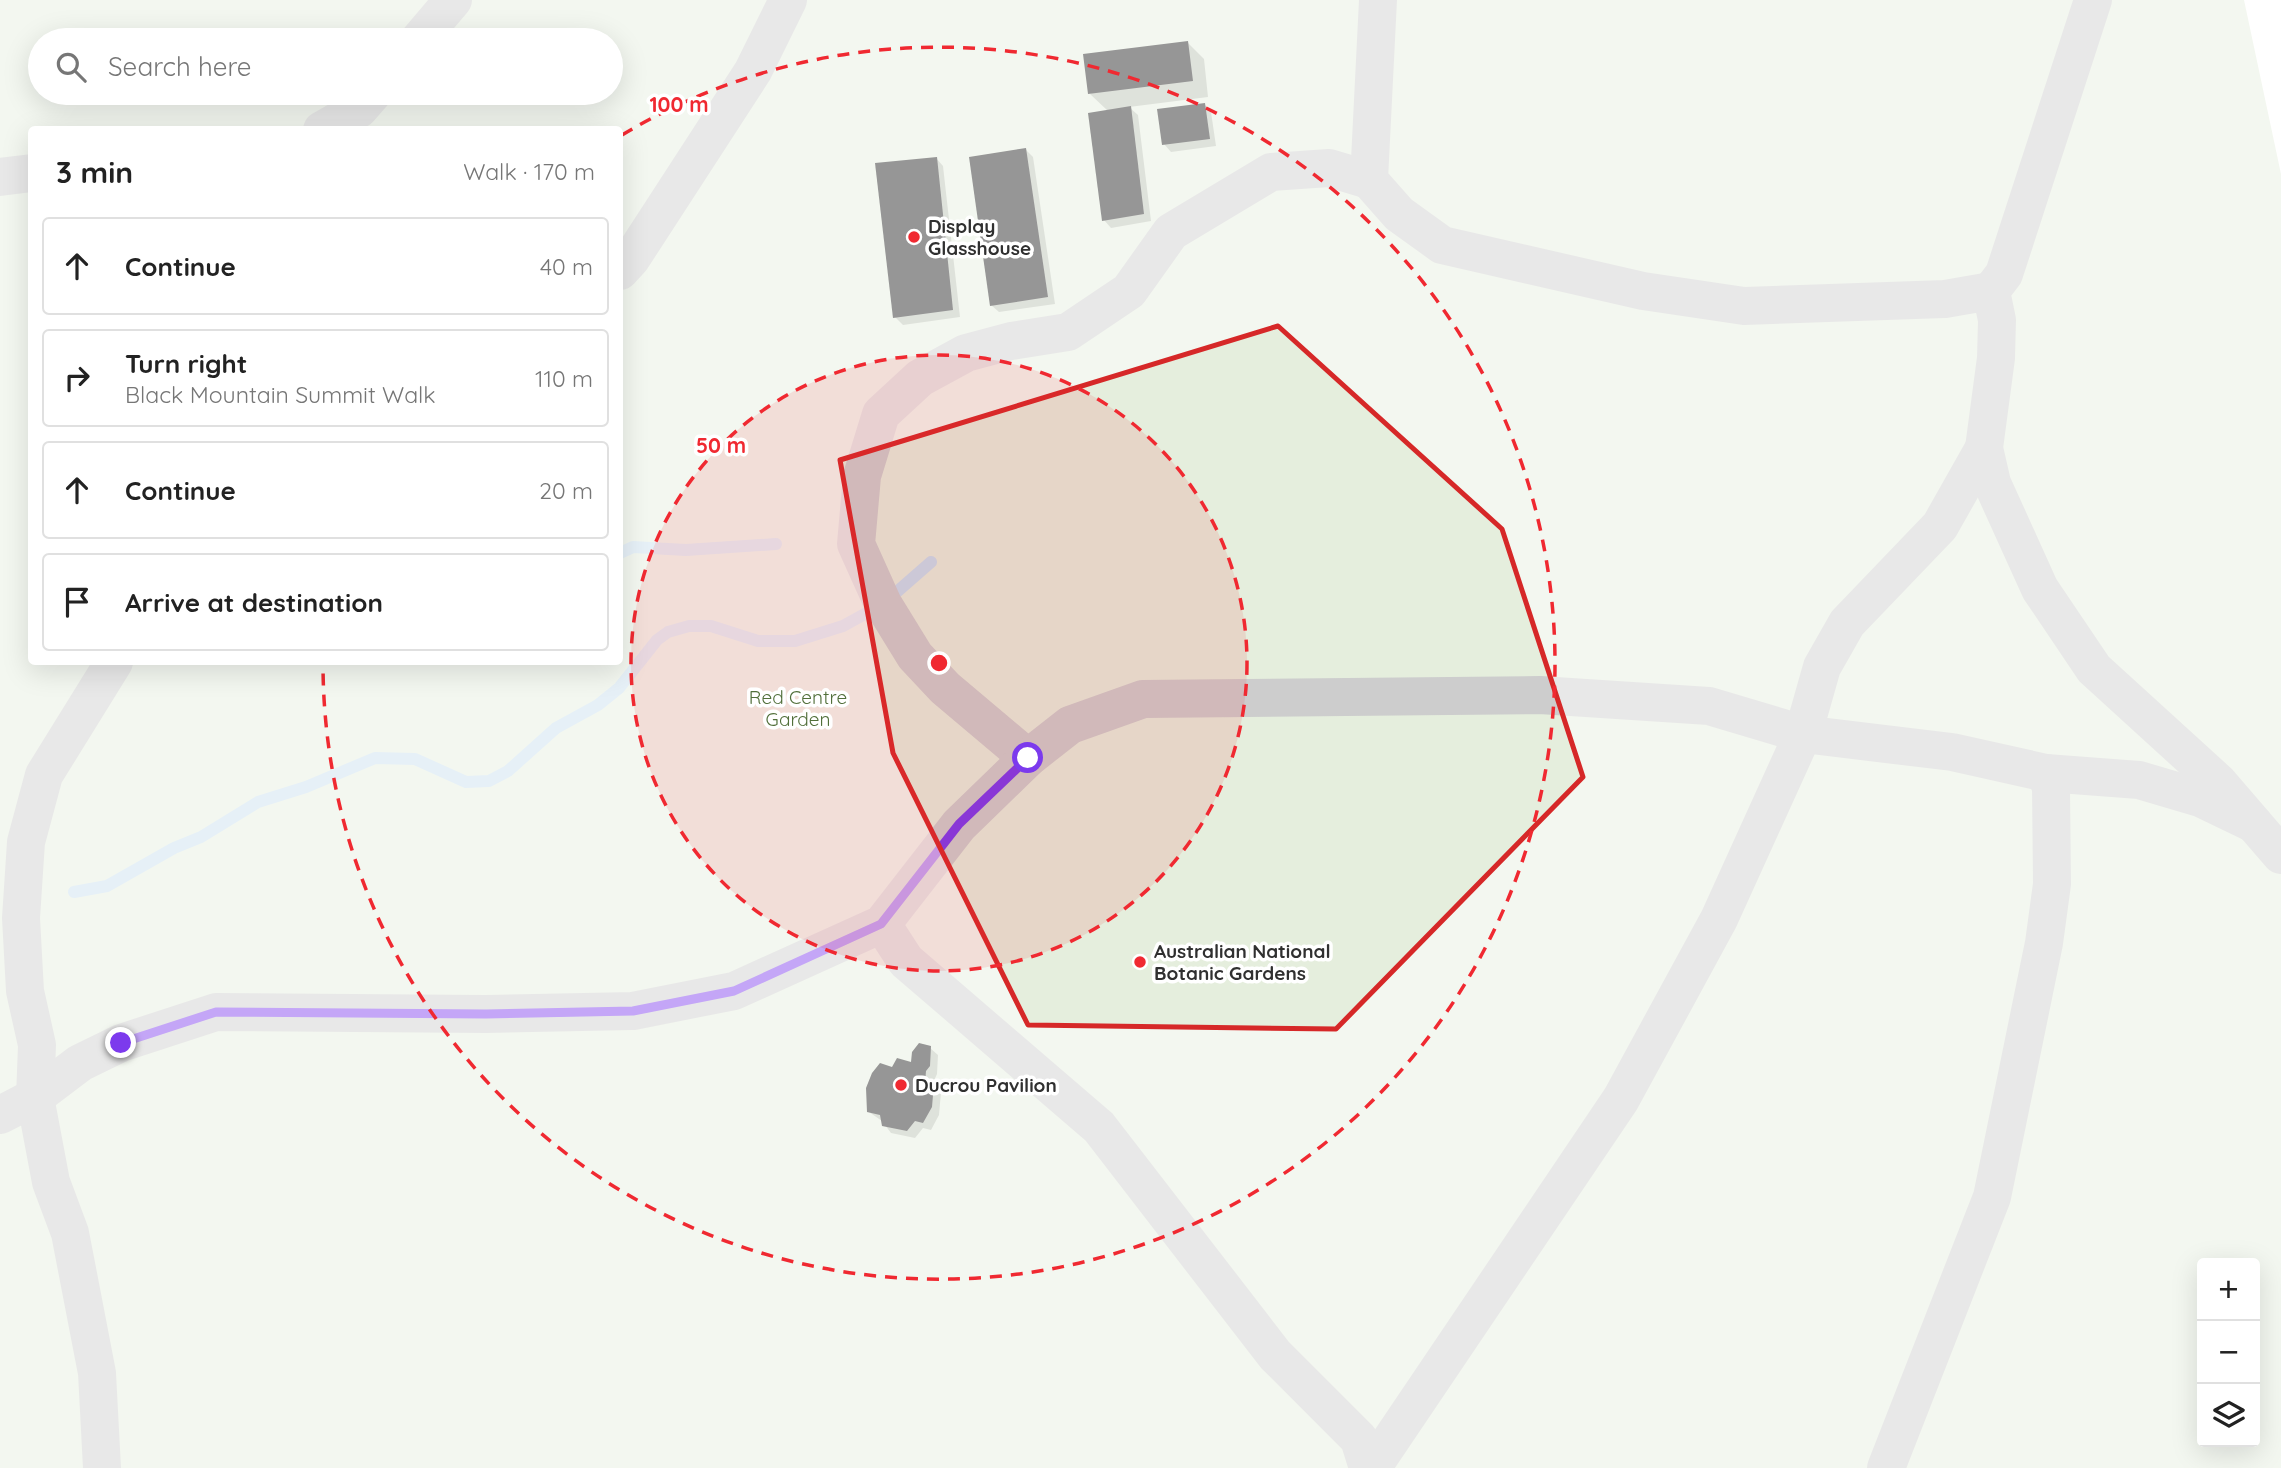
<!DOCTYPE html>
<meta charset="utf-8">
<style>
body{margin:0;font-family:Quicksand,sans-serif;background:#f6f6f6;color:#222}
.controls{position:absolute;right:21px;bottom:21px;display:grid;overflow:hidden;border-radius:7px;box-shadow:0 7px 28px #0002}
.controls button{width:63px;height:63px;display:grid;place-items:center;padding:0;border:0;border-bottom:2px solid #e0e0e0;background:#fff;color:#222;font:35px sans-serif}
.stop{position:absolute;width:21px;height:21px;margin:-16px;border:5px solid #7c3aed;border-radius:50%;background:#fff}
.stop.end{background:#7c3aed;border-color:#fff;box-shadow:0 2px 7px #0008}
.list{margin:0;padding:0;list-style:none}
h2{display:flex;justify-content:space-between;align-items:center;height:91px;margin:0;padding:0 28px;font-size:30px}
h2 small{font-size:23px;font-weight:400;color:#767676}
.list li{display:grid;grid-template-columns:46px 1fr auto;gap:21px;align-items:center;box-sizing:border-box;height:98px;margin:0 14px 14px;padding:0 14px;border:2px solid #e0e0e0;border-radius:7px}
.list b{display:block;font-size:26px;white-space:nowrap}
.list p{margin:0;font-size:23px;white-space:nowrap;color:#767676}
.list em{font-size:23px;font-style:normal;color:#767676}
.icon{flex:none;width:38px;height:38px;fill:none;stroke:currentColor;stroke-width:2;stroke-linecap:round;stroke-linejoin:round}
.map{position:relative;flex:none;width:2281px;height:1468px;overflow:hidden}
.search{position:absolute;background:#fff;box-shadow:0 7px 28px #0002;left:28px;top:28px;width:595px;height:77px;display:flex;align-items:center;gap:18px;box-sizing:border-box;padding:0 24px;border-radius:38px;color:#767676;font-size:26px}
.panel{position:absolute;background:#fff;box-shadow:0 7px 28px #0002;left:28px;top:126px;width:595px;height:539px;border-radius:7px}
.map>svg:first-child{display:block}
</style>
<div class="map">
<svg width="2281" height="1468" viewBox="0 0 2281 1468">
<rect width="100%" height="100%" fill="#fff"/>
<path fill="#e5eedd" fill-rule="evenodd" d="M0,0H2244L2281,174V1468H0ZM40,40H611V93H40ZM32,130H620V662H32ZM2202,1263H2255V1442H2202Z"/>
<g fill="#0003">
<path d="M1188,43L1204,59L1208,97L1129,107L1138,115L1151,221L1111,228L1104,220L1108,111L1090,94Z"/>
<path d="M1204,104L1211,112L1216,146L1171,152L1164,144Z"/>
<path d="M1026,150L1033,157L1055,304L999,312L991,305Z"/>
<path d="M936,158L943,166L960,317L903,325L895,317Z"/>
<path d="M930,1048L938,1055L937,1074L932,1085L941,1092L939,1115L931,1130L923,1128L915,1138L891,1133L882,1121L869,1112L892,1069L912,1065Z"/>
</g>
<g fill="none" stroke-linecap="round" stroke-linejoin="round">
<g stroke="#c8deee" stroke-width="12">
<path d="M620,553L633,547L686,550L776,544"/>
<path d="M74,892L107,886L174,848L201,837L258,802L306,787L375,758L415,759L466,782L489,781L508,771L556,728L598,705L619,688L657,640L668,632L689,626H711L758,641H795L843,626L883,604L931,562"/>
</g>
</g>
<g fill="#171717">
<path d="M1188,41L1193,81L1088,94L1083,54Z"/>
<path d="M1205,103L1210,139L1162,145L1157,109Z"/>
<path d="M1131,106L1144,214L1102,221L1088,113Z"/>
<path d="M1026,148L1048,297L990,306L969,157Z"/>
<path d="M937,157L953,310L893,318L875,163Z"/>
<path d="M919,1043L931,1046L930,1066L926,1071L925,1083H934L932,1107L923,1123L915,1121L907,1131L882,1126L880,1115L867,1112L866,1088L872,1073L880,1063L892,1067L897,1058L911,1062L912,1052Z"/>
</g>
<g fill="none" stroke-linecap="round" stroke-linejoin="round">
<g stroke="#cdcdcd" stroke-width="38">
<path d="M1378,0L1369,180L1399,214L1442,245L1643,291L1744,306L1945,299L1991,291"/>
<path d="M2093,0L2004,274L1991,291L1997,320L1996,358L1984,448L1992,483L2040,589L2094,669L2218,782L2281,855"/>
<path d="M419,40L453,0"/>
<path d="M322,130L359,109L373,93"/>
<path d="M0,177L32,173"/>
<path d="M620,271L631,259L753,71L788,0"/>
<path d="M1028,758L945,688L915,656L883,604L856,544L862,476L881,414L920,378L966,353L1011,341L1068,332L1129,291L1171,232L1271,172L1329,168L1369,180"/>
<path d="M882,924L906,961L1099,1127L1275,1355L1359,1439L1368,1468"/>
<path d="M0,1115L35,1097L80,1063L121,1043L216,1012L486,1014L633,1011L734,991L882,924L959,825L1028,758L1070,725L1143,699L1540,695L1709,706L1803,734L1822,667L1847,623L1940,526L1984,448"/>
<path d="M102,1468L97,1373L70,1233L51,1182L35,1097L37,1045L25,991L21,918L26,842L44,775L114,662"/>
<path d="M1372,1468L1621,1099L1719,919L1803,734L1952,752L2046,773L2139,780L2200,798L2254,824"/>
<path d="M1886,1468L1992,1197L2044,943L2052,884L2051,788L2046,773"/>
</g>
</g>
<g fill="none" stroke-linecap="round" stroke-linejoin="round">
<path stroke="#7c3aed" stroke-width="9" d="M121,1043L216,1012L486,1014L633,1011L734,991L881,924L959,824L1028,758"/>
</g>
<path d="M0 0H2281V1468H0ZM1278,326L1502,529L1583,777L1336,1029L1028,1025L893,753L840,460Z" fill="#fff" fill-opacity=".55" fill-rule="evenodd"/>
<path fill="none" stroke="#d62828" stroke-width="5" stroke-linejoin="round" d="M1278,326L1502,529L1583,777L1336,1029L1028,1025L893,753L840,460Z"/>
<circle cx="939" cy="663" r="308" fill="#f02931" fill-opacity=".12"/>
<g fill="none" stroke="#f02931" stroke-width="3.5" stroke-dasharray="12 9">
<circle cx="939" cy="663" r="308"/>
<path d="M622 135A616 616 0 1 1 323 663"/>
</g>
<g fill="#f02931" stroke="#fff" stroke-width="2.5">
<circle cx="914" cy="237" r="7"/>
<circle cx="1140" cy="962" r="7"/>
<circle cx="901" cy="1085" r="7"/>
</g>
<g text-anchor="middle" stroke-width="7" stroke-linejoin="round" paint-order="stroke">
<g font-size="19" font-weight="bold" fill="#303030" stroke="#fff" text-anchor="start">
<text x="928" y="233">Display<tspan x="928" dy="22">Glasshouse</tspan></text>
<text x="1154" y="958">Australian National<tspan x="1154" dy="22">Botanic Gardens</tspan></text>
<text x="915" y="1092">Ducrou Pavilion</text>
</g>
<g font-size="19" fill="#516f3a" stroke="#fff">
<text x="798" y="704">Red Centre<tspan x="798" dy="22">Garden</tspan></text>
</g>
</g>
<circle cx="939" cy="663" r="10" fill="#f02931" stroke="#fff" stroke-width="3.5"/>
<g font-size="21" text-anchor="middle" font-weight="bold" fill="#f02931" stroke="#fff" stroke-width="7" stroke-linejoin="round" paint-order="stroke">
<text x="679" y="112">100 m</text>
<text x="721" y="453">50 m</text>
</g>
</svg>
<div class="controls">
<button>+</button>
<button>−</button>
<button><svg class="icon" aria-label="layers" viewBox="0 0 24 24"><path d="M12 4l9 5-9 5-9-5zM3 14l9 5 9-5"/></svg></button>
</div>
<div class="stop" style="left:1028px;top:758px"></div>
<div class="stop end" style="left:121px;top:1043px"></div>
<div class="search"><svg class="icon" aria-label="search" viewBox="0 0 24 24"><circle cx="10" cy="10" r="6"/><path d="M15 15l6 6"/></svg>Search here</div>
<section class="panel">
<h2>3 min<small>Walk · 170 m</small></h2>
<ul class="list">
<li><svg class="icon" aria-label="ahead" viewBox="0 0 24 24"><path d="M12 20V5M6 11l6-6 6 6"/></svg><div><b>Continue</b></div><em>40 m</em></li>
<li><svg class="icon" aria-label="right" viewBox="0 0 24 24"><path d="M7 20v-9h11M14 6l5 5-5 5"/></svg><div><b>Turn right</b><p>Black Mountain Summit Walk</p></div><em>110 m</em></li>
<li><svg class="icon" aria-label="ahead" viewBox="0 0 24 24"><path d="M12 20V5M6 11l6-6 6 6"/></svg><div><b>Continue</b></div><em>20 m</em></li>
<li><svg class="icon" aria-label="arrive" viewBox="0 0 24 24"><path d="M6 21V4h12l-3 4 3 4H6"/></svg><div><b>Arrive at destination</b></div></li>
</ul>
</section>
</div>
